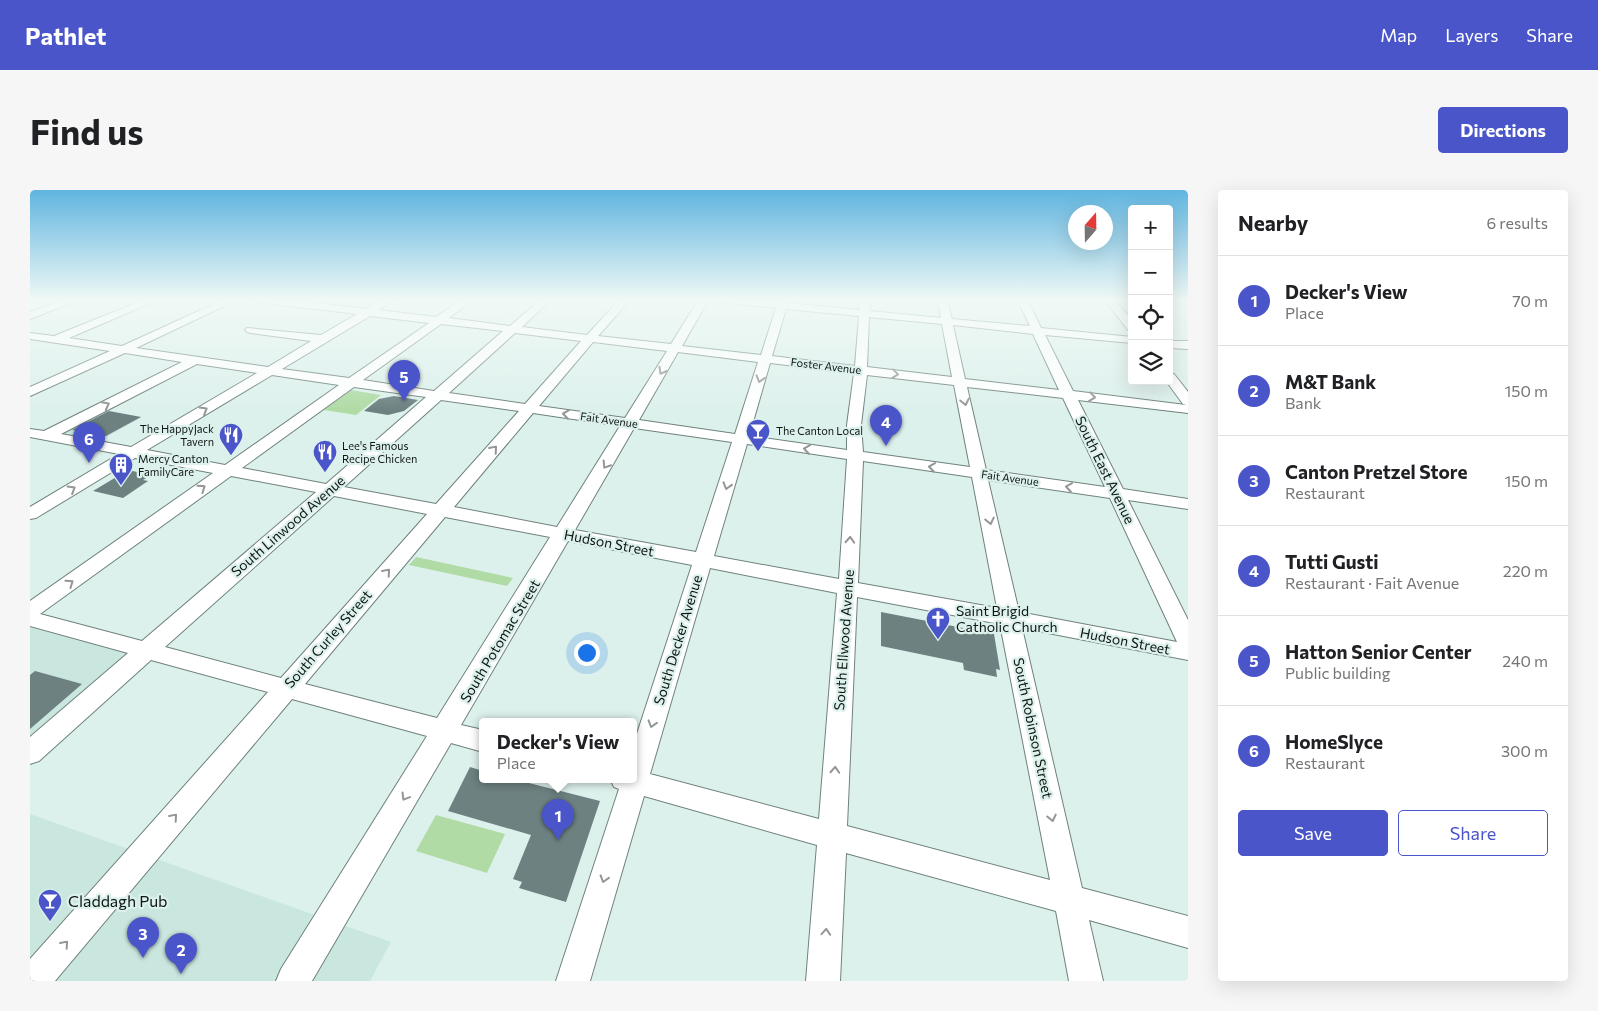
<!DOCTYPE html>
<meta charset="utf-8">
<style>
body{margin:0;font-family:Commissioner,sans-serif;background:#f6f6f6;color:#202124}
.controls{position:absolute;right:15px;top:15px;display:grid;overflow:hidden;border-radius:5px;box-shadow:0 5px 20px #0002}
.controls button{width:45px;height:45px;display:grid;place-items:center;padding:0;border:0;border-bottom:1px solid #e0e0e0;background:#fff;color:#202124;font:25px sans-serif}
.compass{position:absolute;left:1038px;top:15px;width:45px;height:45px;border-radius:50%;background:#fff;box-shadow:0 5px 20px #0002;rotate:20deg}
.you{position:absolute;left:556px;top:462px;width:18px;height:18px;margin:-12px;border:4px solid #fff;border-radius:50%;background:#1a73e8;box-shadow:0 0 0 8px #1a73e833}
.badge{display:grid;place-items:center;width:32px;height:32px;border-radius:50%;background:#4a55ca;color:#fff;font-size:16px;font-weight:700}
.pin{position:absolute;translate:-50% -41px;filter:drop-shadow(0 1px 2px #0008)}
.pin::after{content:'';position:absolute;top:26px;width:18px;height:15px;background:inherit;clip-path:polygon(0 0,100% 0,50% 100%)}
.popup{position:absolute;left:449px;top:528px;width:158px;height:65px;box-sizing:border-box;display:grid;place-content:center;border-radius:5px;background:#fff;filter:drop-shadow(0 1px 4px #0005);font-size:16px;white-space:nowrap;color:#757577}
.popup b{font-size:19px;color:#202124}
.popup::after{content:'';position:absolute;left:50%;top:100%;margin-left:-10px;border:10px solid transparent;border-top-color:#fff}
.list{margin:0;padding:0;list-style:none}
h2{display:flex;justify-content:space-between;align-items:center;height:65px;margin:0;padding:0 20px;font-size:21px}
h2 small{font-size:16px;font-weight:400;color:#757577}
.list li{display:grid;grid-template-columns:32px 1fr auto;gap:15px;align-items:center;box-sizing:border-box;height:90px;padding:0 20px;border-top:1px solid #e0e0e0}
.list b{display:block;font-size:19px;white-space:nowrap}
.list p{margin:0;font-size:16px;white-space:nowrap;color:#757577}
.list em{font-size:16px;font-style:normal;color:#757577}
.actions{display:flex;gap:10px;padding:15px 20px}
.actions a{flex:1;padding:11px 0;border:1px solid #4a55ca;border-radius:5px;text-align:center;font-size:18px;color:#4a55ca}
.actions .main{background:#4a55ca;color:#fff}
.icon{flex:none;width:28px;height:28px;fill:none;stroke:currentColor;stroke-width:2;stroke-linecap:round;stroke-linejoin:round}
.map{position:relative;flex:none;width:1158px;height:791px;overflow:hidden;border-radius:5px}
header{display:flex;align-items:center;gap:30px;box-sizing:border-box;height:70px;padding:0 25px;background:#4a55ca;color:#fff}
header strong{font-size:24px}
nav{display:flex;gap:28px;margin-inline-start:auto;font-size:18px}
.intro{display:flex;align-items:center;justify-content:space-between;box-sizing:border-box;height:120px;padding:0 30px}
h1{margin:0;font-size:35px}
.button{padding:12px 22px;border-radius:5px;background:#4a55ca;color:#fff;font-size:18px;font-weight:700}
main{display:flex;gap:30px;padding:0 30px}
aside{flex:1;background:#fff;border-radius:5px;box-shadow:0 5px 20px #0002}
.map>svg:first-child{display:block}
</style>
<header>
<strong>Pathlet</strong>
<nav><a>Map</a><a>Layers</a><a>Share</a></nav>
</header>
<div class="intro"><h1>Find us</h1><a class="button">Directions</a></div>
<main>
<div class="map">
<svg width="1158" height="791" viewBox="0 0 1158 791">
<rect width="100%" height="100%" fill="#ddf1ec"/>
<g fill="#cae7df">
<path d="M68,220L112,227L59,257L10,249Z"/>
<path d="M0,429L116,461L0,563Z"/>
<path d="M0,624L361,752L340,791H0Z"/>
</g>
<g fill="#b0dba5">
<path d="M321,200L351,205L326,225L294,220Z"/>
<path d="M386,367L483,388L477,396L379,375Z"/>
<path d="M406,625L475,644L457,683L386,661Z"/>
</g>
<g fill="#6d8181">
<path d="M364,206L388,210L374,221L358,225L334,221L349,209Z"/>
<path d="M79,221L111,227L76,246L42,240Z"/>
<path d="M98,280L121,285L113,290L118,291L93,308L63,301Z"/>
<path d="M851,422L964,444L970,480L966,479L967,487L934,480L933,473L851,456Z"/>
<path d="M5,481L52,494L0,539V485Z"/>
<path d="M440,577L453,581V589H483L570,611L536,712L489,698L492,692L483,689L501,645L418,621Z"/>
</g>
<g fill="none" stroke-linecap="round" stroke-linejoin="round">
<defs>
<g id="minor">
<path d="M36,109H51L0,129V122Z"/>
<path d="M116,109H130L39,148L92,156L195,109H209L106,158L238,177L281,151L221,143L217,142L215,140L217,138L291,145L327,124L226,112L221,109H253L336,119L352,109H365L349,120L406,127L432,109H444L419,128L480,136L511,109H522L492,137L557,145L590,109H601L568,146L641,154L669,109H679L652,156L731,165L746,118L690,112L685,109L748,112L749,109H759L758,113L829,120L830,109H840V121L911,128L907,109H917L922,129L1000,136L987,109H997L1011,138L1102,147V153L1015,145L1043,201L1156,215L1153,214L1136,191H1139V183L1144,184L1158,202V223L1048,210L1093,299L1158,309V319L1098,310L1158,430V470L992,438L1052,698L1158,726V758L1059,730L1073,791H1039L1026,721L816,663L810,791H776L787,655L614,606L560,791H526L589,599L584,597L580,589H603V556L662,375L538,351L431,535L453,540V562L421,553L282,791H246L251,779L397,546L262,509L25,791H0V769L238,502L121,470L9,571L0,574V547L98,463L0,436V411L183,283L105,268L6,328L0,329V317L89,264L0,247V239L14,241L152,172L95,163L0,206V197L80,161L0,149V143L24,146ZM756,119L829,126L825,176L742,166ZM340,126L399,133L319,188L252,179ZM839,127L912,134L922,187L837,177ZM411,134L473,141L404,201L333,190ZM923,135L1003,144L1029,200L935,189ZM485,143L551,151L495,214L419,203ZM563,152L637,161L595,228L509,216ZM648,162L728,172L705,244L609,230ZM740,173L824,183L817,235V260L719,246ZM167,174L227,183L101,257L31,244ZM242,185L309,195L195,275L117,260ZM837,185L924,195L940,277L833,262L831,235ZM324,197L396,207L296,294L212,278ZM937,197L1033,208L1075,297L956,280ZM411,210L489,221L406,314L314,297ZM503,223L590,236L527,337L424,317ZM604,238L702,252L666,362L545,340ZM717,254L817,269L809,389L684,366ZM833,271L942,287L967,418L828,393ZM201,286L286,302L112,451L10,424ZM958,290L1080,308L1147,452L989,422ZM304,306L397,324L251,488L135,457ZM415,327L520,347L407,528L275,494ZM680,378L807,403L789,629L620,584ZM827,407L970,434L1020,690L817,636Z"/>
<path d="M1074,109H1084L1102,130V141L1098,140Z"/>
<path d="M1139,151H1158V159L1139,158Z"/>
</g>
</defs>
<use href="#minor" stroke="#6f827d" stroke-width="2"/>
<use href="#minor" fill="#fff" fill-rule="evenodd"/>
</g>
<defs><path id="oneway-chevron" d="M-2-3.5L2.5 0L-2 3.5" fill="none" stroke-width="1.6" stroke-linecap="round" stroke-linejoin="round" transform="scale(1.25)"/></defs>
<g stroke="#939695">
<use href="#oneway-chevron" transform="translate(632 181) rotate(120)"/>
<use href="#oneway-chevron" transform="translate(865 184) rotate(7)"/>
<use href="#oneway-chevron" transform="translate(730 189) rotate(107)"/>
<use href="#oneway-chevron" transform="translate(1062 207) rotate(7)"/>
<use href="#oneway-chevron" transform="translate(935 212) rotate(78)"/>
<use href="#oneway-chevron" transform="translate(76 215) rotate(-27)"/>
<use href="#oneway-chevron" transform="translate(174 220) rotate(-31)"/>
<use href="#oneway-chevron" transform="translate(536 224) rotate(-172)"/>
<use href="#oneway-chevron" transform="translate(464 259) rotate(-49)"/>
<use href="#oneway-chevron" transform="translate(777 259) rotate(-172)"/>
<use href="#oneway-chevron" transform="translate(576 275) rotate(122)"/>
<use href="#oneway-chevron" transform="translate(902 277) rotate(-172)"/>
<use href="#oneway-chevron" transform="translate(697 296) rotate(107)"/>
<use href="#oneway-chevron" transform="translate(1039 297) rotate(-172)"/>
<use href="#oneway-chevron" transform="translate(172 298) rotate(-35)"/>
<use href="#oneway-chevron" transform="translate(42 299) rotate(-31)"/>
<use href="#oneway-chevron" transform="translate(960 331) rotate(78)"/>
<use href="#oneway-chevron" transform="translate(820 350) rotate(-87)"/>
<use href="#oneway-chevron" transform="translate(357 382) rotate(-49)"/>
<use href="#oneway-chevron" transform="translate(40 393) rotate(-35)"/>
<use href="#oneway-chevron" transform="translate(622 534) rotate(107)"/>
<use href="#oneway-chevron" transform="translate(805 580) rotate(-87)"/>
<use href="#oneway-chevron" transform="translate(375 607) rotate(121)"/>
<use href="#oneway-chevron" transform="translate(144 627) rotate(-49)"/>
<use href="#oneway-chevron" transform="translate(1022 628) rotate(78)"/>
<use href="#oneway-chevron" transform="translate(574 689) rotate(107)"/>
<use href="#oneway-chevron" transform="translate(796 742) rotate(-86)"/>
<use href="#oneway-chevron" transform="translate(35 754) rotate(-49)"/>
</g>
<linearGradient id="sky" x2="0" y2="1"><stop stop-color="#60b5e0"/><stop offset="0.5" stop-color="#f0f9f6"/><stop offset="1" stop-color="#f0f9f6" stop-opacity="0"/></linearGradient>
<rect width="1158" height="220" fill="url(#sky)"/>
<defs>
<symbol id="bar-pin" viewBox="-11 -11 22 30"><path d="M0 17L-7.5 6A9.5 9.5 0 1 1 7.5 6Z" fill="#4a55ca" stroke="#ddf1ec"/><path d="M-6-5H6L.8 .8V4.5H3.5V6h-7V4.5H-.8V.8Z" fill="#fff"/></symbol>
<symbol id="restaurant-pin" viewBox="-11 -11 22 30"><path d="M0 17L-7.5 6A9.5 9.5 0 1 1 7.5 6Z" fill="#4a55ca" stroke="#ddf1ec"/><path d="M-5-6h1v4h1v-4h1v4h1v-4h1v5L-1.5 .5V6h-2V.5L-5-1ZM5-6V6H3V1.5H1.5Q1.5-4 5-6Z" fill="#fff"/></symbol>
<symbol id="building-pin" viewBox="-11 -11 22 30"><path d="M0 17L-7.5 6A9.5 9.5 0 1 1 7.5 6Z" fill="#4a55ca" stroke="#ddf1ec"/><path d="M-4-6H4V6H1V3H-1V6H-4ZM-2.5-4.3h1.7v1.8h-1.7ZM.8-4.3h1.7v1.8H.8ZM-2.5-1h1.7V.8h-1.7ZM.8-1h1.7V.8H.8Z" fill="#fff"/></symbol>
<symbol id="church-pin" viewBox="-11 -11 22 30"><path d="M0 17L-7.5 6A9.5 9.5 0 1 1 7.5 6Z" fill="#4a55ca" stroke="#ddf1ec"/><path d="M-1.2-6h2.4v3.5h3.3v2.4h-3.3V6h-2.4V-.1h-3.3v-2.4h3.3Z" fill="#fff"/></symbol>
</defs>
<g fill-rule="evenodd">
<use href="#bar-pin" x="714" y="227" width="28" height="38"/>
<use href="#restaurant-pin" x="187" y="231" width="28" height="38"/>
<use href="#restaurant-pin" x="281" y="248" width="28" height="38"/>
<use href="#building-pin" x="77" y="261" width="28" height="38"/>
<use href="#church-pin" x="894" y="415" width="28" height="38"/>
<use href="#bar-pin" x="6" y="697" width="28" height="38"/>
</g>
<g text-anchor="middle" stroke-width="4.5" stroke-linejoin="round" paint-order="stroke">
<g font-size="11" fill="#0e1513" stroke="#ddf1ec">
<text transform="translate(796 176) rotate(7)" y="4">Foster Avenue</text>
<text transform="translate(579 230) rotate(8)" y="4">Fait Avenue</text>
<text transform="translate(980 288) rotate(8)" y="4">Fait Avenue</text>
</g>
<g font-size="11" fill="#0e1513" stroke="#ddf1ec" text-anchor="start">
<text x="184" y="243" text-anchor="end">The HappyJack<tspan x="184" dy="13">Tavern</tspan></text>
<text x="746" y="245">The Canton Local</text>
<text x="312" y="260">Lee's Famous<tspan x="312" dy="13">Recipe Chicken</tspan></text>
<text x="108" y="273">Mercy Canton<tspan x="108" dy="13">FamilyCare</tspan></text>
</g>
<g font-size="14" fill="#0e1513" stroke="#ddf1ec">
<text transform="translate(1075 280) rotate(64)" y="5">South East Avenue</text>
<text transform="translate(258 336) rotate(-41)" y="5">South Linwood Avenue</text>
<text transform="translate(579 353) rotate(11)" y="5">Hudson Street</text>
<text transform="translate(298 449) rotate(-49)" y="5">South Curley Street</text>
<text transform="translate(648 450) rotate(-73)" y="5">South Decker Avenue</text>
<text transform="translate(814 450) rotate(-86)" y="5">South Ellwood Avenue</text>
<text transform="translate(470 451) rotate(-59)" y="5">South Potomac Street</text>
<text transform="translate(1095 451) rotate(11)" y="5">Hudson Street</text>
<text transform="translate(1003 538) rotate(78)" y="5">South Robinson Street</text>
</g>
<g font-size="14" fill="#0e1513" stroke="#ddf1ec" text-anchor="start">
<text x="926" y="426">Saint Brigid<tspan x="926" dy="16">Catholic Church</tspan></text>
</g>
<g font-size="16" fill="#0e1513" stroke="#ddf1ec" text-anchor="start">
<text x="38" y="717">Claddagh Pub</text>
</g>
</g>
</svg>
<div class="controls">
<button>+</button>
<button>−</button>
<button><svg class="icon" aria-label="locate" viewBox="0 0 24 24"><circle cx="12" cy="12" r="6"/><path d="M12 2v4M12 18v4M2 12h4M18 12h4"/></svg></button>
<button><svg class="icon" aria-label="layers" viewBox="0 0 24 24"><path d="M12 4l9 5-9 5-9-5zM3 14l9 5 9-5"/></svg></button>
</div>
<svg class="compass" viewBox="-18 -18 36 36"><path d="M0-13l5 13h-10z" fill="#e53935"/><path d="M0 13l5-13h-10z" fill="#757577"/></svg>
<div class="you"></div>
<div class="pin badge" style="left:528px;top:650px">1</div>
<div class="popup"><b>Decker's View</b>Place</div>
<div class="pin badge" style="left:151px;top:784px">2</div>
<div class="pin badge" style="left:113px;top:768px">3</div>
<div class="pin badge" style="left:856px;top:256px">4</div>
<div class="pin badge" style="left:374px;top:211px">5</div>
<div class="pin badge" style="left:59px;top:273px">6</div>
</div>
<aside>
<h2>Nearby<small>6 results</small></h2>
<ul class="list">
<li><span class="badge">1</span><div><b>Decker's View</b><p>Place</p></div><em>70 m</em></li>
<li><span class="badge">2</span><div><b>M&amp;T Bank</b><p>Bank</p></div><em>150 m</em></li>
<li><span class="badge">3</span><div><b>Canton Pretzel Store</b><p>Restaurant</p></div><em>150 m</em></li>
<li><span class="badge">4</span><div><b>Tutti Gusti</b><p>Restaurant · Fait Avenue</p></div><em>220 m</em></li>
<li><span class="badge">5</span><div><b>Hatton Senior Center</b><p>Public building</p></div><em>240 m</em></li>
<li><span class="badge">6</span><div><b>HomeSlyce</b><p>Restaurant</p></div><em>300 m</em></li>
</ul>
<div class="actions"><a class="main">Save</a><a>Share</a></div>
</aside>
</main>
